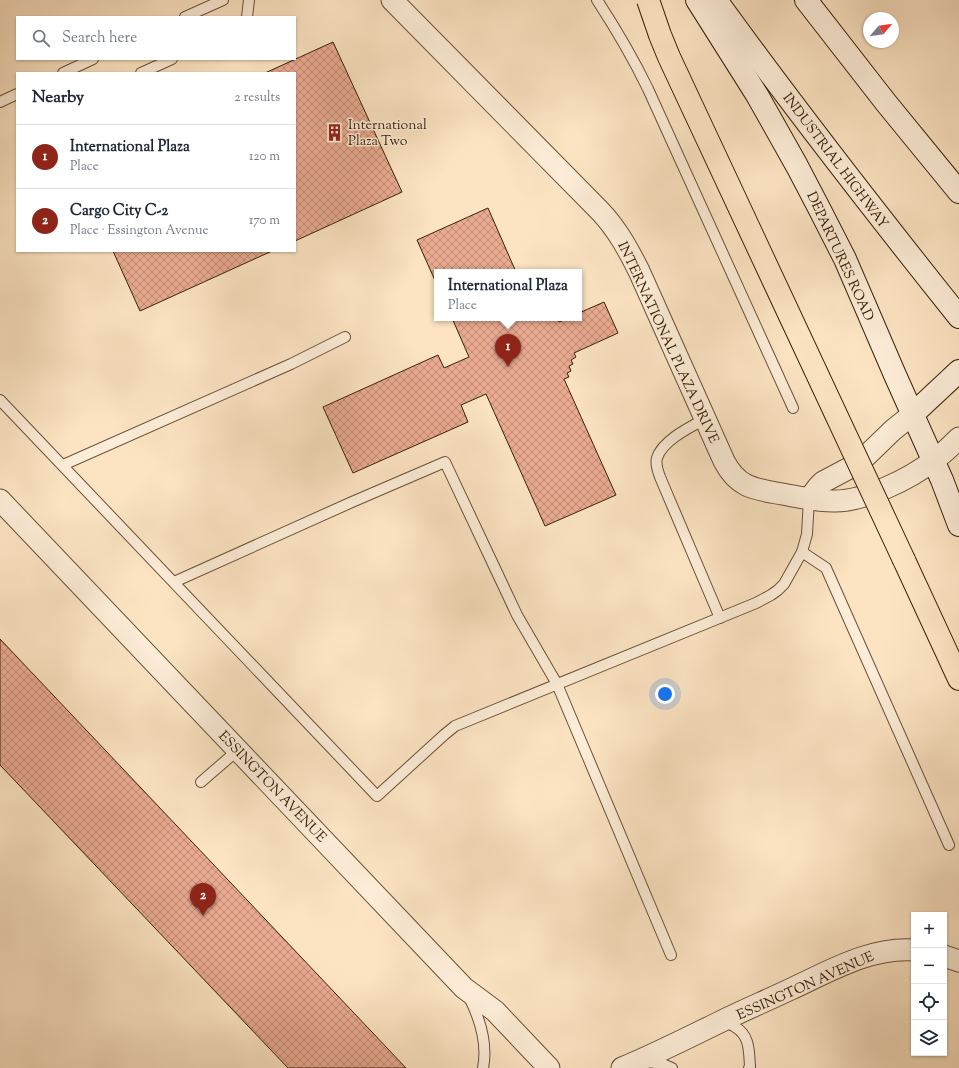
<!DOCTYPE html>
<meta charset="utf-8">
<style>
body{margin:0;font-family:"Sorts Mill Goudy",serif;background:#f2f2f3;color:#1f2937}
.controls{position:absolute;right:12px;bottom:12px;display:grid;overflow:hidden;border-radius:0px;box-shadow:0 1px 3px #0004}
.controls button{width:36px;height:36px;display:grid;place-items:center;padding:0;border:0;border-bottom:1px solid #e0e1e3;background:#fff;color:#1f2937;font:20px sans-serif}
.compass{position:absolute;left:863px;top:12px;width:36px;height:36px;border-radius:50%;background:#fff;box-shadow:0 1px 3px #0004;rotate:61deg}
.you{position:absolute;left:665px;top:694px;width:14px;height:14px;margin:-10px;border:3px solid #fff;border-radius:50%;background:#1a73e8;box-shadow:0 0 0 6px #1a73e833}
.badge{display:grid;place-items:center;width:26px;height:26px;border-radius:50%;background:#8f2418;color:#fff;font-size:13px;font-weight:700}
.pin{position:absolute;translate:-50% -33px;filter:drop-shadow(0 1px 2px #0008)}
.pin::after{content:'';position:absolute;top:21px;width:14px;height:12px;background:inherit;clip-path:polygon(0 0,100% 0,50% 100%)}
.popup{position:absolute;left:434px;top:269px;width:148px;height:52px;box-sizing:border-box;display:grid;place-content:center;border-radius:0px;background:#fff;filter:drop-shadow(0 1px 3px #0005);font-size:13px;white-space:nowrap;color:#747a83}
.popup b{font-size:15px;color:#1f2937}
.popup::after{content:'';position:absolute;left:50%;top:100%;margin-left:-8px;border:8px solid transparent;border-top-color:#fff}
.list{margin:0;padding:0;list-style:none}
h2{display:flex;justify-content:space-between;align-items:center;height:52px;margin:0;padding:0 16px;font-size:17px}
h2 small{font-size:13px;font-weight:400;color:#747a83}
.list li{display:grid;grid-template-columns:26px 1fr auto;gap:12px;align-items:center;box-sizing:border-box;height:64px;padding:0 16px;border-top:1px solid #e0e1e3}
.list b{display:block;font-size:15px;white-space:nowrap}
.list p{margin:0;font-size:13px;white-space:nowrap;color:#747a83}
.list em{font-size:13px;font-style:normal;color:#747a83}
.icon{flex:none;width:22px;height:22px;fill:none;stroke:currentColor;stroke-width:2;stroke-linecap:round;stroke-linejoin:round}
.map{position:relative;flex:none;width:959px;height:1068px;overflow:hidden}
.search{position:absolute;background:#fff;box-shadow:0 1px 3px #0004;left:16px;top:16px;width:280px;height:44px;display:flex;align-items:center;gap:10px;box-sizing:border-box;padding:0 14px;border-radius:0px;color:#747a83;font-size:15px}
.panel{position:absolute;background:#fff;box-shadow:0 1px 3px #0004;left:16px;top:72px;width:280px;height:180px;border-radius:0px}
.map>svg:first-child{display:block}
</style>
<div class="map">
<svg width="959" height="1068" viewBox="0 0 959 1068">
<defs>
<pattern id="building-cross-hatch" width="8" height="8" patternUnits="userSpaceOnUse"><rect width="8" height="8" fill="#e9aa91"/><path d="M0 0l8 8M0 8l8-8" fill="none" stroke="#be8a74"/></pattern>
</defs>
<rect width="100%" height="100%" fill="#fce4c3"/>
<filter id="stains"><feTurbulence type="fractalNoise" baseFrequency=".005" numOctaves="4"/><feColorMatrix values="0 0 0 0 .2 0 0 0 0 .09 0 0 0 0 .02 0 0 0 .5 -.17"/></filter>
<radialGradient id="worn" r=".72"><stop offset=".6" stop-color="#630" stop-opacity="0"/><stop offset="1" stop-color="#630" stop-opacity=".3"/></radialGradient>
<g fill="url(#building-cross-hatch)" stroke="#392008">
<path d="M333,42L402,192L295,241V73H265Z"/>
<path d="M488,208L516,272H437V285L417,240Z"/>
<path d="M113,251H272L140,311Z"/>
<path d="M604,302L618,333L574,353L576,357L571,360L573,364L569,366L571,371L567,373L569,377L564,379L616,495L545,526L486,394L461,405L468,422L353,473L323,407L438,355L444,368L469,357L452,318H552L553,320L557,318L559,322L569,318H579V313Z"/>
<path d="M0,639L406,1068H288L0,765Z"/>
</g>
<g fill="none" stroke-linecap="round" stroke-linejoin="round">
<defs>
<g id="lane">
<path d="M597,0C616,29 633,58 648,89L793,408"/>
<path d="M185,17L223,0"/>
<path d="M247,17L249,0"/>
<path d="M63,73L93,59"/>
<path d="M141,73L172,59"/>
<path d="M0,102L17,94"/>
<path d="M0,400L377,796L444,735L455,726L756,603L771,595L778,590L784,584L802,552L807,534L809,499"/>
<path d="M705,419C690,427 662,441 657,458C655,465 658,471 660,477L720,618"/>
<path d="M63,465L291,364L345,337"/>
<path d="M802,552L826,568L949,845"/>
<path d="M174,582L352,502L445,462L517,615L557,684L671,955"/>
<path d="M201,782L238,750"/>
<path d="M469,997C480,1019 488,1043 483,1068"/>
<path d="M723,1022C727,1023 731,1024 735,1027C750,1035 749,1052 750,1067L749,1068"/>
<path d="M644,1061L665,1065L672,1068"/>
</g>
<g id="street">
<path d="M392,0L600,211C617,229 628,249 639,271L724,461C738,488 754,489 782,494C799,497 816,501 833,501C863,502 910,479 934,460C943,454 951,446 959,438"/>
<path d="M809,499L818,487L823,482L855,465L864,458L893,430L913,414"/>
<path d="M0,500L464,988L495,1011L549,1068"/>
<path d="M944,956L959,961"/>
<path d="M622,1068C656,1054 689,1037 722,1021C744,1010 768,1000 791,989C830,971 870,947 914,950"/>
</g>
<g id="secondary">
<path d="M697,0L757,95L797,166L820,210L845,259L864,303L895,375L942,480L959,525"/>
<path d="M716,0C794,108 876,213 959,317"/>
<path d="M806,0L887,104L959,192"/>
<path d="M913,414L959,371"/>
</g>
<path id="highway" d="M904,560L959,679"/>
</defs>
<use href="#lane" stroke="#6a5137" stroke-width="12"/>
<use href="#street" stroke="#6a5137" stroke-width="23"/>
<use href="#secondary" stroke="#392008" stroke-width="24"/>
<use href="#highway" stroke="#392008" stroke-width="24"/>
<use href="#lane" stroke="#fdedd8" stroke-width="10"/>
<use href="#street" stroke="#fdedd8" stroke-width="21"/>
<use href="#secondary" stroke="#fdedd8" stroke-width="22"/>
<use href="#highway" stroke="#fce4c3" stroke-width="22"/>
<defs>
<path id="highway-bridge" d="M648,0L660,35L669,57L904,560"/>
</defs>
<use href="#highway-bridge" stroke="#392008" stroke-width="24" stroke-linecap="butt"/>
<use href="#highway-bridge" stroke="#fce4c3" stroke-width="22"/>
</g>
<defs>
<symbol id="building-bare" viewBox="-9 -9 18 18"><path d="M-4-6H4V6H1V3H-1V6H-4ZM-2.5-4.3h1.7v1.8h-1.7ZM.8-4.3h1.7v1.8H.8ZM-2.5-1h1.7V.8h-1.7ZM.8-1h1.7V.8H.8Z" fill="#8f2418" stroke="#fdedd8" stroke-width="2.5" paint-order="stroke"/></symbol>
</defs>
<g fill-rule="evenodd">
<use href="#building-bare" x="322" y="120" width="25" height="25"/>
</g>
<g text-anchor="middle" stroke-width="3" stroke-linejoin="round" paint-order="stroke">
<g font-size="14" fill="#392008" stroke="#fdedd8" text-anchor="start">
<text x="348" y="129">International<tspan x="348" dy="16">Plaza Two</tspan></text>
</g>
<g font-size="14" fill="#392008" stroke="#fdedd8">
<text transform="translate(836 160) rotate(53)" y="5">INDUSTRIAL HIGHWAY</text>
<text transform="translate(841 256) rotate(65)" y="5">DEPARTURES ROAD</text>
<text transform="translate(669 342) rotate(65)" y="5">INTERNATIONAL PLAZA DRIVE</text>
<text transform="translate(273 786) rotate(46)" y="5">ESSINGTON AVENUE</text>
<text transform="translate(805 985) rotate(-24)" y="5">ESSINGTON AVENUE</text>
</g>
</g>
<rect width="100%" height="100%" filter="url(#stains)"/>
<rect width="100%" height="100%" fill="url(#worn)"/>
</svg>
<div class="controls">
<button>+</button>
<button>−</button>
<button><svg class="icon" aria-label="locate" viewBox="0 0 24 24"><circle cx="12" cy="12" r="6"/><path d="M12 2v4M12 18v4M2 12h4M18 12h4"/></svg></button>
<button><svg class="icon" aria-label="layers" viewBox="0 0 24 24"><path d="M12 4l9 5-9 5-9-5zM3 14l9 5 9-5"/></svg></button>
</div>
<svg class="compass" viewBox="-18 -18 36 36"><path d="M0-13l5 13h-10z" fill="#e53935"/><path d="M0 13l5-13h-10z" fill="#747a83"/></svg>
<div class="you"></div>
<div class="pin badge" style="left:508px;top:367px">1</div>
<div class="popup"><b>International Plaza</b>Place</div>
<div class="pin badge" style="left:203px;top:916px">2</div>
<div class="search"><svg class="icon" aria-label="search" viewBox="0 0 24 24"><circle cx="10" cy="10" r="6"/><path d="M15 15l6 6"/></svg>Search here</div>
<section class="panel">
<h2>Nearby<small>2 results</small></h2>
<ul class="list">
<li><span class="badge">1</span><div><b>International Plaza</b><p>Place</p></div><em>120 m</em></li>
<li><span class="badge">2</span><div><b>Cargo City C-2</b><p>Place · Essington Avenue</p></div><em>170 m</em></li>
</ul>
</section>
</div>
